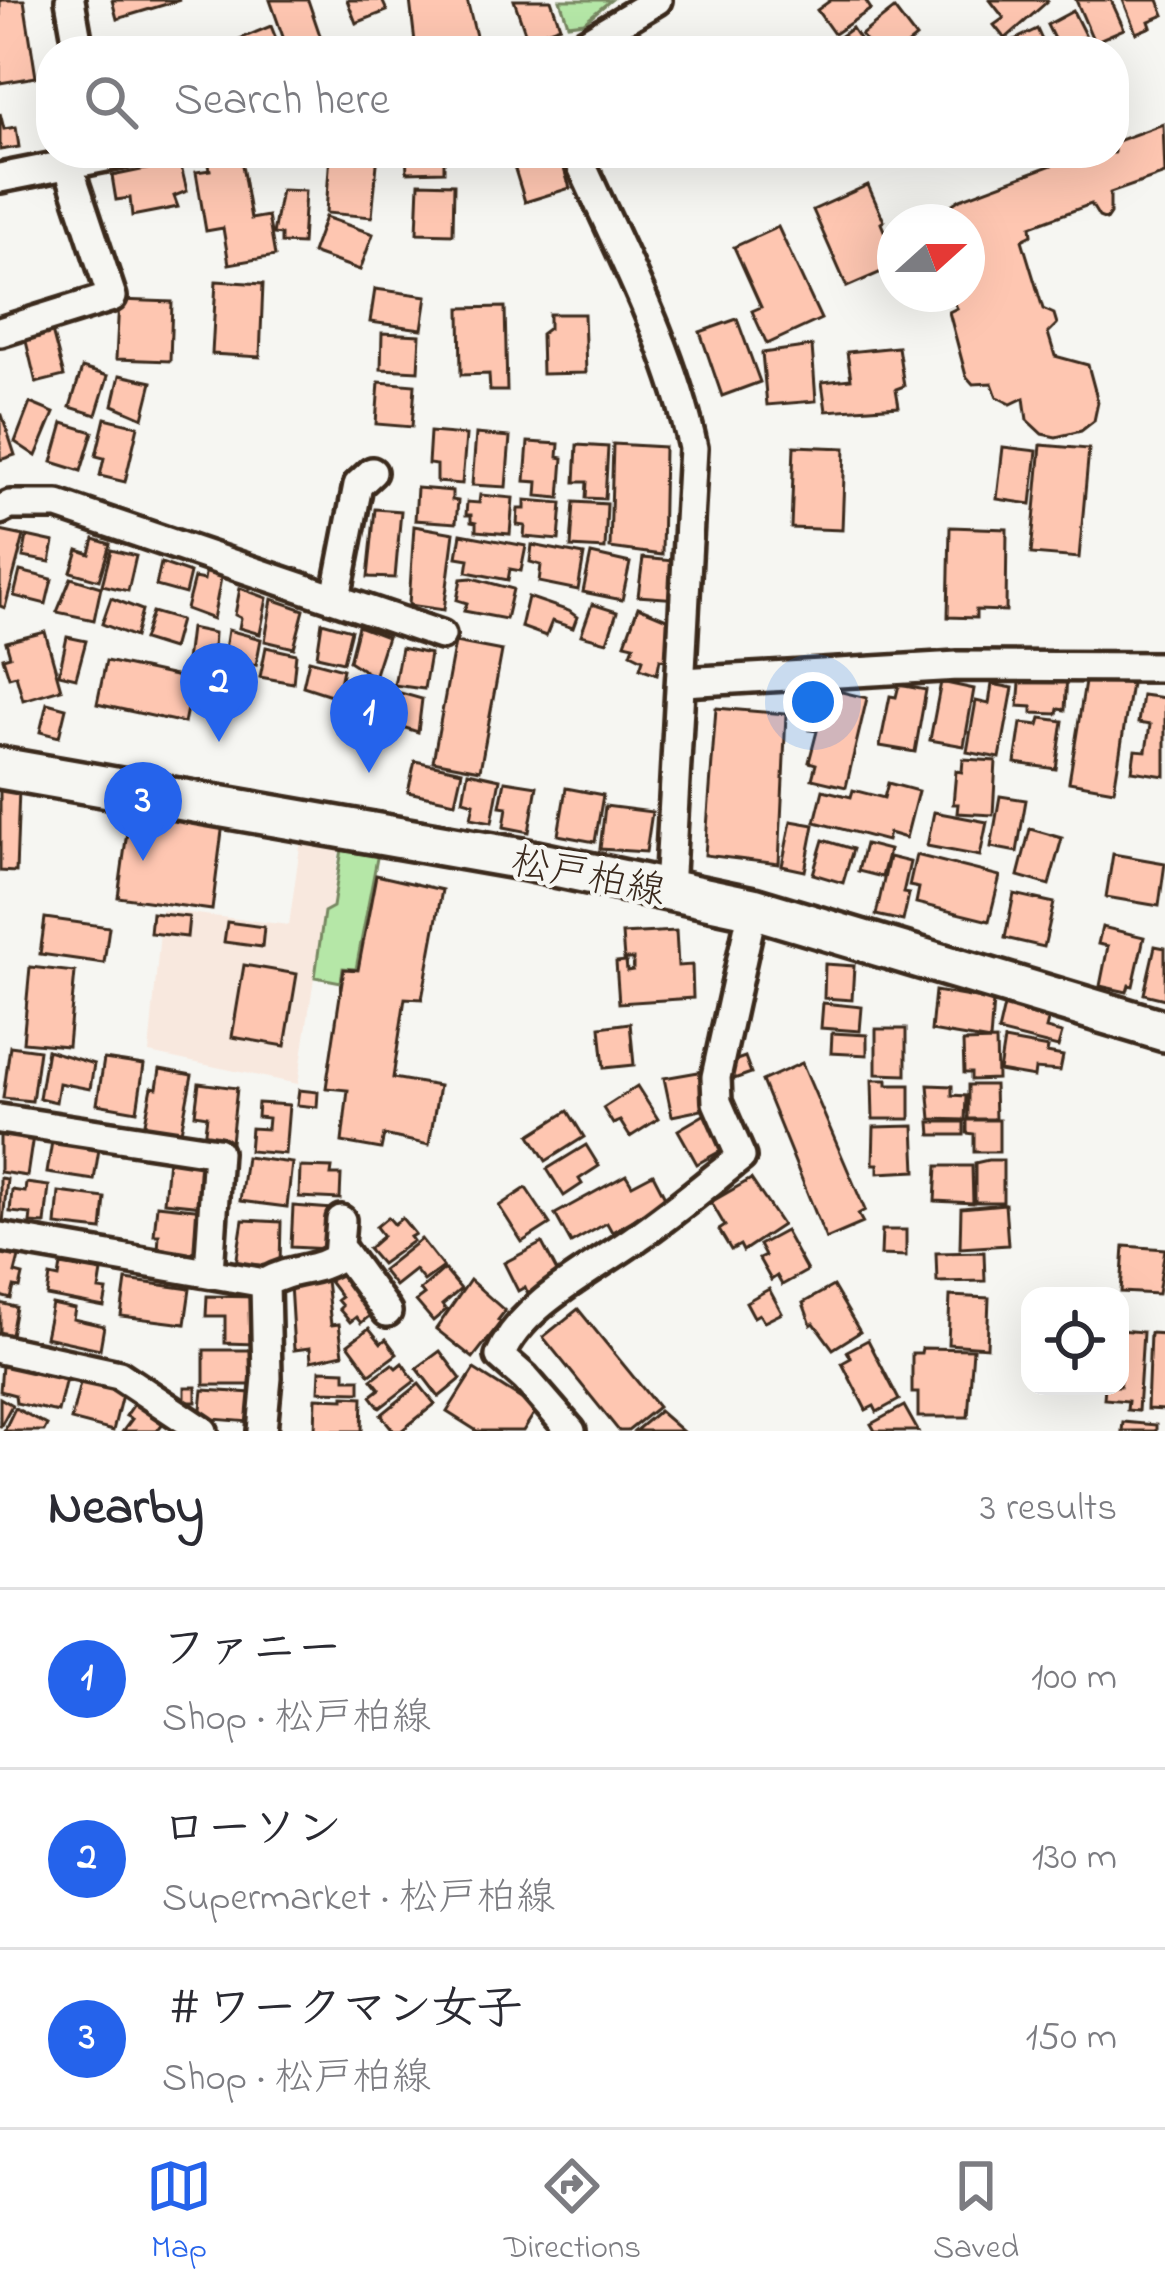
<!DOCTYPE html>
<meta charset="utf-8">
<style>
body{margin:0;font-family:"Indie Flower","Klee One",sans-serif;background:#f2f2f3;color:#2b2b33}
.controls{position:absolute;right:36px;bottom:36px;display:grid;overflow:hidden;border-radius:24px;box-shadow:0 12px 48px #0002}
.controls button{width:108px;height:108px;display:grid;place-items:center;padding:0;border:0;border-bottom:3px solid #e1e1e2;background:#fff;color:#2b2b33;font:60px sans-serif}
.compass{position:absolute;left:877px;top:204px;width:108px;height:108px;border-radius:50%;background:#fff;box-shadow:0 12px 48px #0002;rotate:69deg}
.you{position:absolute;left:813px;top:702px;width:42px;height:42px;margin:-30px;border:9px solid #fff;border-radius:50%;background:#1a73e8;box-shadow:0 0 0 18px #1a73e833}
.badge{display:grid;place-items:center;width:78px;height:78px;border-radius:50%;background:#2563eb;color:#fff;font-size:39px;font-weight:700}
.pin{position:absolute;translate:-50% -99px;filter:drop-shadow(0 3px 6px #0008)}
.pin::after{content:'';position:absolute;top:63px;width:42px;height:36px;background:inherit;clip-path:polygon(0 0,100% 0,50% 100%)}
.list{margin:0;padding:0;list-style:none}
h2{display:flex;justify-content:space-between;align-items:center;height:156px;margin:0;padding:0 48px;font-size:51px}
h2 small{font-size:39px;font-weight:400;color:#7c7c81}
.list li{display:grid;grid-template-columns:78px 1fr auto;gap:36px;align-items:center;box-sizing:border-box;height:180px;padding:0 48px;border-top:3px solid #e1e1e2}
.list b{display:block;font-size:45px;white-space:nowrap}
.list p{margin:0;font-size:39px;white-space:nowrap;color:#7c7c81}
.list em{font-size:39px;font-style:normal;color:#7c7c81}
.icon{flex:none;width:66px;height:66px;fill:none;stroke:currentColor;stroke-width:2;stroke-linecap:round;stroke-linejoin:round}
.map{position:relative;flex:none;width:1165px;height:1431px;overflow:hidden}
.search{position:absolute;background:#fff;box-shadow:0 12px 48px #0002;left:36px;right:36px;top:36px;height:132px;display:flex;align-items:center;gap:30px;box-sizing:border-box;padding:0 42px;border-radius:48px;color:#7c7c81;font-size:45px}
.sheet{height:696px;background:#fff}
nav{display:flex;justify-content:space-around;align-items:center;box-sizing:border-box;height:168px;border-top:3px solid #e1e1e2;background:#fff;font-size:33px;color:#7c7c81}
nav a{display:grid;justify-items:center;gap:6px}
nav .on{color:#2563eb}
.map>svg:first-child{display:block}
</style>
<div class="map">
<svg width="1165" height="1431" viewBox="0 0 1165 1431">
<rect width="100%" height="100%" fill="#f6f6f2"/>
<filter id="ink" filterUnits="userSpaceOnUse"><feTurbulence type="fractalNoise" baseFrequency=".00833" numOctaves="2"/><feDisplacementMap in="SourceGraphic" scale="24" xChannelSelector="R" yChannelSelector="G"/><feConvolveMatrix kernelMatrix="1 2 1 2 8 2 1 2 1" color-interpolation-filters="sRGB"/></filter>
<g filter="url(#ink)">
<path fill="#f8e8de" d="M302,832L341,836L332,906L324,911L298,1084L149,1053L162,910L289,925Z"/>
<g fill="#b5e7a7" stroke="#788862" stroke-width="3">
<path d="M560,0H611L584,22L568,24Z"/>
<path d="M344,836L380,842L356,969L343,968L341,982L315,977L324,912L333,907Z"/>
</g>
<g fill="#fec6b1" stroke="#3b2a1e" stroke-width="3">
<path d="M0,0H24L36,77L0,83Z"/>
<path d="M112,0H180L117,19Z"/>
<path d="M270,0H308L323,44L288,51Z"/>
<path d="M347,0H382L387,11L356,23Z"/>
<path d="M410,0H467L477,40L464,42L466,51H416Z"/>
<path d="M514,0H551L560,26L527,38Z"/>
<path d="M831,0H865L871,9L834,34L817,10Z"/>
<path d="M990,0H1047L1048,1L1005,39L994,25L1004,18Z"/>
<path d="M1076,0H1111L1124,29L1094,42Z"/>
<path d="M1123,0H1158L1164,15L1149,21L1151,27L1136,33Z"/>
<path d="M894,9L916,38L900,51H873L861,35Z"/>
<path d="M1073,11L1093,51H1060L1047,25Z"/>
<path d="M271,26L281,51H241L237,40Z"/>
<path d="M852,28L867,51H832L828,45Z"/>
<path d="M1037,29L1047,51H1009L1006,44Z"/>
<path d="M51,97V141H47L40,99Z"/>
<path d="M0,113L4,129L16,127L19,147L0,150Z"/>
<path d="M1163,124L1165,174L1110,193V214L1106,220L1099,217L1091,204L1031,226L1032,235L1022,240L1043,309L1054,314L1057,324L1048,333L1055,356L1088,365L1098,402L1094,421L1081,431L1056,437L1042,434L1027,420L1024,398L1011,404L997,397L992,383L973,384L966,376L949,312L957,308L950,294H967V222H945L942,211L960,199L1084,153H1114V142Z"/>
<path d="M207,153H240L251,219L268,216L275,256L229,264L223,228L206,231L196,172L210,170Z"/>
<path d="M264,153H309V160L264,161Z"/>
<path d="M330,153H378L372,217L326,213Z"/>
<path d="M406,153H444V171L407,172Z"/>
<path d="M510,153H559L570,188L525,202Z"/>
<path d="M180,162L187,191L174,196L178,207L132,216L130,198L116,200L112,176Z"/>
<path d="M419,183L454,184L453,234L417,233Z"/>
<path d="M868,185L884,221L881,223L889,243L884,245L893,267L847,287L813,210Z"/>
<path d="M281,190L305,191L302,244L281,243V235L273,234Z"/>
<path d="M325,217L373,234L360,270L312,253Z"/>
<path d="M778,227L821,319L767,344L752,311L761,307L734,247Z"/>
<path d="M216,281L263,284L260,357L212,354Z"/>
<path d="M375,289L427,296L422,329L370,322Z"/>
<path d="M119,300L172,302L170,361L116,359Z"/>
<path d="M505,307L507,391H490L489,374L461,375L460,308Z"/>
<path d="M549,314H584L586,373L542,374L541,334L549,328Z"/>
<path d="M737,319L760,382L722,396L700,332Z"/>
<path d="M52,331L64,376L36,383L25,337Z"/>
<path d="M382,333L420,335L418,371L381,369Z"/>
<path d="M812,346L816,401L767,405L762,353Z"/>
<path d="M898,347L904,386L896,389L899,406L826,411L822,382L851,379L847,352Z"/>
<path d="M82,368L108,376L96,415L70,407Z"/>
<path d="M120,375L152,382L143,418L113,405Z"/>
<path d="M379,382L415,385L412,427L376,424Z"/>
<path d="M30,403L54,413L36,456L15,442Z"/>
<path d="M2,415L15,455L0,460V416Z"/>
<path d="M105,418L138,426L125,482L100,476L104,458L96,456Z"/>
<path d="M63,423L93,432L81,471L52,462Z"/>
<path d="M430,432L466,435L462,484L437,482V465L428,464Z"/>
<path d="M476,434L510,437L506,487L472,485Z"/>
<path d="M528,442L559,444L558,457L563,458L560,498L537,496L538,482L525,481Z"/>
<path d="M613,444L664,447L662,555L610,548Z"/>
<path d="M577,445L608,447L605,499L586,498L587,482H575Z"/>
<path d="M1041,445L1089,449L1079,558L1031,554Z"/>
<path d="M794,446L845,448L842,530L791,528Z"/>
<path d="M1003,447L1037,451L1031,504L997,499Z"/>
<path d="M417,488L452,491V500L458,501L456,523L415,520Z"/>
<path d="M480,495L513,498L510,534L476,531V523L471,522V515H466L467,502L479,503Z"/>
<path d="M525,500L562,503L559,540L524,537L525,526L517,525L518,509H525Z"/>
<path d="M574,502L607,504L605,549L571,547Z"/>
<path d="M375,509L401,511L395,578L368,577Z"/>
<path d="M414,526L454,533L444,610L409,605Z"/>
<path d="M950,527L1007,529L1006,611L976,610V618L948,617Z"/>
<path d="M0,531L24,536L5,608L0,606Z"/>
<path d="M461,534L526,546L521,571L510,569L508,580L467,572L469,559L457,557Z"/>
<path d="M27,536L54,542L50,562L23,557Z"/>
<path d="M94,539L110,544L99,580L71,572L78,550L90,554Z"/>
<path d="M532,545L584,555L578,590L539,582L541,565L530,562Z"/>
<path d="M111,550L136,556L128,591L102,585Z"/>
<path d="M591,554L630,563L622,600L583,592Z"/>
<path d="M643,558L683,562L678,599L638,596Z"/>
<path d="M161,563L190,573L185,594L156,586Z"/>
<path d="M207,563L223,568L213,619L186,609L194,578L204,580Z"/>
<path d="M20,571L52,579L46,604L14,596Z"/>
<path d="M71,578L101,587L94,620L57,612Z"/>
<path d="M472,578L513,589L506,619L464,611L467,603L457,600L461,579Z"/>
<path d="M240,588L267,598L260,634L239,628L241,618L235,615Z"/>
<path d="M528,597L569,611L577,617L573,628L552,621L546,636L521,627Z"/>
<path d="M111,598L142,610L135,637L102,624Z"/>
<path d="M272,599L304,610L294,648L265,641Z"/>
<path d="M592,604L617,612L607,642L581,635Z"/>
<path d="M638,607L674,622L671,661L660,659L657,674L640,668L643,659L631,653L634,645L625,643Z"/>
<path d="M152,612L180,620L172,649L143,640Z"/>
<path d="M322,622L351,630L343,662L317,656Z"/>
<path d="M358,626L387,637L374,677L349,661Z"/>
<path d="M190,628L214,633L212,665L186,661Z"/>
<path d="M228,630L261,639L256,665L224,656Z"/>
<path d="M45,632L61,689L23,700L16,675L9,677L3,658L10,656L6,642Z"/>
<path d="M67,637L86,641L76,678L59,674Z"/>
<path d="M455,642L502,651L480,770L433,761Z"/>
<path d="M266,647L296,654L293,683L260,677Z"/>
<path d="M401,648L430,654L424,689L394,685Z"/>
<path d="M309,660L343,669L337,697L303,686Z"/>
<path d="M106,661L193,680L184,723L97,704Z"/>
<path d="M1021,672L1067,675L1065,710L1058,709L1057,714L1032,713V707L1018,706Z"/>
<path d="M352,676L381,685L375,711L345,703Z"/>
<path d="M1086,676L1131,684L1114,790L1069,782Z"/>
<path d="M941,682L974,689L964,746L930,740Z"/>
<path d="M992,684L1013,688L1000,758L967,752L976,701L989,704Z"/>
<path d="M899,685L926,690L915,752L880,746L890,696L896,697Z"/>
<path d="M821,687L867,698L846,787L812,779L816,764L809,762L817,731L810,730Z"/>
<path d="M390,690L422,699L418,732L383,721Z"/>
<path d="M1142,695L1165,698V776L1132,771L1135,750L1146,751L1150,725L1138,723Z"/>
<path d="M47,703L66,708L59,737L40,732Z"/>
<path d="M716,708L786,714L779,864L705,855Z"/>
<path d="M1041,718L1063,721L1056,769L1015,763L1021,723L1039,725Z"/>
<path d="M963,759L996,761L993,815L957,813L958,804H953L956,771L962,772Z"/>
<path d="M415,761L462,771L455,802L408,792Z"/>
<path d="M468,772L500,779L492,822L471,818L474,803L463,800Z"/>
<path d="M505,781L537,786L529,832L504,827L507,807L500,806Z"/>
<path d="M888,783L918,791L906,838L889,833L887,841L815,822L823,790L851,797L853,790L884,798Z"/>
<path d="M0,788L19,789L16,872L0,871Z"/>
<path d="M566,788L603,795L595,842L558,835Z"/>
<path d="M1000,796L1026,800L1017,852L991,847Z"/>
<path d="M605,806L652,812L646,852L600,849Z"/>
<path d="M130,810L223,823L212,910L118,897Z"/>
<path d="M934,812L987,822L980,856L927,846Z"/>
<path d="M791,821L814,825L805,871L782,866Z"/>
<path d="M1030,829L1062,838L1049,885L1018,876Z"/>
<path d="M823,840L853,849L843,883L813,874Z"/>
<path d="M865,844L889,850L882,877L858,871Z"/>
<path d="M1113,854L1165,863L1159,906L1106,897Z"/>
<path d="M916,855L1000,876L989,921L916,903L919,888L909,886Z"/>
<path d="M889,857L910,862L903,893L909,894L903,921L876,915Z"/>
<path d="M376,875L442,890L422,999L405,998L393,1078L439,1086L429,1145L384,1135L381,1149L342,1142L348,1090L326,1088L344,969L358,970Z"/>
<path d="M1014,894L1054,903L1044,947L1005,938Z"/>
<path d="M152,913L189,917L187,937L150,933Z"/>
<path d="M45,918L109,927L104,963L40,954Z"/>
<path d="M227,922L264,927L262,947L224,942Z"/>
<path d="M1102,927L1144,937L1133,986L1129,985L1127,992L1100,986L1108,946L1098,944Z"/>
<path d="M676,931L678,966L692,965L693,998L619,1003L616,962L626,961L627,971L633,970V959H624L622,934Z"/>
<path d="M1155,946L1165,948V999L1144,994Z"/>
<path d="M825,964L854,966L852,1000L824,998Z"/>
<path d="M244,965L297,974L285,1046L232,1037Z"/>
<path d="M30,967L75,972L68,1046L23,1042Z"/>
<path d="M935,991L993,1001L990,1041L931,1031Z"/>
<path d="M823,1003L862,1007L860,1031L821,1028Z"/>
<path d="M1004,1006L1049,1017L1046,1029L1062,1033L1058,1047L998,1032Z"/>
<path d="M630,1023L634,1065L604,1068L600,1027Z"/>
<path d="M876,1029H906V1075L876,1074Z"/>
<path d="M832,1033L867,1035V1055L831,1053Z"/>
<path d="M1004,1040L1048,1048L1047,1053L1063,1056L1060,1071L1035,1069L1034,1077L999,1071Z"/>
<path d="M996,1041L997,1079L971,1080V1073H964L963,1042Z"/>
<path d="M10,1046L39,1050L32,1101L3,1098Z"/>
<path d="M47,1050L94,1064L90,1089L59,1083L56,1102L39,1098Z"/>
<path d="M745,1057L751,1073L734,1079L728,1063Z"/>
<path d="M104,1059L144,1065L137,1111L97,1104Z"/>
<path d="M802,1063L865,1210L858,1214L863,1223L826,1239L762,1081Z"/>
<path d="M160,1069L192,1075L180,1136L144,1128L152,1087L157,1088Z"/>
<path d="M704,1071L711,1108L672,1116L664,1078Z"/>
<path d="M872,1080H887V1085H910V1119H873Z"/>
<path d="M199,1083L237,1088L231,1142L204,1139L207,1116L195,1114Z"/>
<path d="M928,1085L952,1086V1095L966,1096L965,1120L931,1119Z"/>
<path d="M968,1085H994L995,1119H968Z"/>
<path d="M637,1086L658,1119L630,1137L620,1121L613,1124L603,1108Z"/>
<path d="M299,1090L318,1092L317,1107L297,1105Z"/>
<path d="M258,1103L289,1105L285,1154L249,1151L251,1128L267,1129L268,1118L257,1117Z"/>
<path d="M568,1111L584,1137L546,1161L530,1135Z"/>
<path d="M707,1113L726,1148L697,1164L678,1130Z"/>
<path d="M967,1120H999V1152H974V1134L967,1133Z"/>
<path d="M930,1122H964V1135H931Z"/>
<path d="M914,1126L916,1171L878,1173V1164H873L874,1127Z"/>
<path d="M0,1131L33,1136L27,1176L0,1172Z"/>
<path d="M53,1135L100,1143L94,1180L47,1173Z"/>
<path d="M586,1145L599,1166L579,1179L582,1184L564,1196L547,1169Z"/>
<path d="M246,1157L292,1163L287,1207L240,1201Z"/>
<path d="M168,1158L208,1162L203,1206L164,1202Z"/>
<path d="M988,1160H1003V1202H975V1163Z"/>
<path d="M937,1166H972L973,1203L935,1201Z"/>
<path d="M300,1167L332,1168L331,1175H341L340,1199L299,1197Z"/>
<path d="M653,1174L667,1201L612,1232L607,1223L571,1243L555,1214L626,1175L632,1185Z"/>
<path d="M0,1178L7,1179L3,1223H0Z"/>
<path d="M751,1179L782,1225L743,1251L740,1245L731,1250L719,1230L725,1226L711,1202Z"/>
<path d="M26,1183L49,1186L45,1224L30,1223L31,1214L10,1212L12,1190L25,1192Z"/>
<path d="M526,1188L550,1224L522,1242L499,1206Z"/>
<path d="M59,1192L105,1198L102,1230L56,1225Z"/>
<path d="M1005,1204L1008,1245L960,1248L961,1208Z"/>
<path d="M157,1205L204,1210L199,1255L158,1251L159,1235H154Z"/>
<path d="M293,1206L332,1209L329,1249L291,1247Z"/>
<path d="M388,1217L394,1224L402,1218L415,1234L410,1237L413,1241L381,1264L368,1249L383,1236L376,1227Z"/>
<path d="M243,1220L281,1222L280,1266L236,1264Z"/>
<path d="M882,1230H906V1256L881,1255Z"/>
<path d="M785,1231L807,1271L782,1285L777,1276L771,1280L759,1259L765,1256L759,1245Z"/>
<path d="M421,1239L443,1267L424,1281L415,1270L395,1286L382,1270Z"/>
<path d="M542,1243L561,1279L529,1296L525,1287L518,1291L504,1263Z"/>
<path d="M1124,1246L1165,1249L1158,1294L1121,1292Z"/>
<path d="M984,1252L985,1281L937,1282L936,1253Z"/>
<path d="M0,1253L19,1257L15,1273L23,1275L20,1288L14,1287L11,1299L0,1296Z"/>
<path d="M61,1265L102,1272L99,1290L107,1291L104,1307L47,1296L50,1276L59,1278Z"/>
<path d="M444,1269L461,1289L442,1305L446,1310L433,1321L416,1301L424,1295L420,1290Z"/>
<path d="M340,1271L378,1309L361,1323L356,1317L350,1322L339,1309L342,1306L337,1300L341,1297L328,1280Z"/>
<path d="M126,1280L190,1289L185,1324L121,1316Z"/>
<path d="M326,1280L331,1325L339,1324L343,1354L311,1361L310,1348L294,1350L290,1284Z"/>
<path d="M470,1280L505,1311L498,1320L501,1322L473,1358L436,1329Z"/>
<path d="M833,1286L860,1332L833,1349L814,1323L811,1325L803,1303Z"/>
<path d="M769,1289L782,1313L764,1322L759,1314L754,1317L746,1302Z"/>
<path d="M207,1296L256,1297V1344L225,1343V1316H206Z"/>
<path d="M950,1296L989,1298L987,1347L948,1344Z"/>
<path d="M0,1303L16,1307L11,1335L0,1333Z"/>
<path d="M52,1304L75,1309L73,1319L104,1326L100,1349L45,1337Z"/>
<path d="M578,1309L658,1407L628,1431H619L543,1337Z"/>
<path d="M369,1328L381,1343L386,1339L397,1354L370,1374L348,1344Z"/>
<path d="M1120,1330L1143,1332L1138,1411L1127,1410L1128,1401L1104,1399L1105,1386H1120Z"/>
<path d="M1150,1333L1165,1334V1410L1147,1409Z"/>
<path d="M868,1340L899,1400L877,1412L874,1406L866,1410L842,1363L851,1358L847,1351Z"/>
<path d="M922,1348L973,1349L968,1417H918V1393H912V1353H921Z"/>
<rect x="204" y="1350" width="53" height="35"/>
<path d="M440,1351L461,1379L439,1397L417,1368Z"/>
<path d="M3,1353L34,1360L31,1370L66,1378L58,1412L16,1403L15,1395L0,1391Z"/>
<path d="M402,1363L415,1381L380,1408L371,1396L380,1389L372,1379L392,1364L396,1368Z"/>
<path d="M474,1369L537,1409L523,1431H477L447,1412Z"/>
<path d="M320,1370L345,1371V1379H360V1392L319,1391Z"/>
<path d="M81,1379L123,1390L113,1431L71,1420Z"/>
<path d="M419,1384L435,1404L401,1431H394L381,1415Z"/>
<rect x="185" y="1387" width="11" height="15"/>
<path d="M203,1390L252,1393L250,1422L200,1418Z"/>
<path d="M344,1396L363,1397L362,1431H315L316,1398L344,1399Z"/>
<path d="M139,1397L167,1418L157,1431H123L132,1419L126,1416Z"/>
<path d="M0,1398L12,1405L0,1427Z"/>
<path d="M904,1406L918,1431H875L871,1424Z"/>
<path d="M15,1408L47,1425L44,1431H4Z"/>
<path d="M659,1411L682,1431H635Z"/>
<path d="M1123,1422L1156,1425V1431H1122Z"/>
</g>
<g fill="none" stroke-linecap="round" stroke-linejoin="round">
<defs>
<g id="street">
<path d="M70,0L79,51"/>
<path d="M572,51L657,0"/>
<path d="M576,153C619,249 671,345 693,448L669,891"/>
<path d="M0,178L126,153"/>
<path d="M0,332L112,297L68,165"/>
<path d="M0,510L10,505H58L441,635"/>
<path d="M336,598L358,485L372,472"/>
<path d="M683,682L958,666L1165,667"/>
<path d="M0,1119L217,1152L209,1271"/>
<path d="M0,1237L265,1283"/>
<path d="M338,1257L341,1220"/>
<path d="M0,1349L119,1375L203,1431"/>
<path d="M262,1431L267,1378L265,1283C297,1265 314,1275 344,1253L387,1312"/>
<path d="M571,1431L525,1378L500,1356C522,1303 593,1270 638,1237C674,1212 707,1184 741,1157L717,1102L716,1077L753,908"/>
</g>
<path id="secondary" d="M0,768L522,859L753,908L1165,1031"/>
</defs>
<use href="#street" stroke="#3b2a1e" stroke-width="36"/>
<use href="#secondary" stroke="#3b2a1e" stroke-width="48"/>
<use href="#street" stroke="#f6f6f2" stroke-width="27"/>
<use href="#secondary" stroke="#f6f6f2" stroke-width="39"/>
</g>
</g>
<g text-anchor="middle" stroke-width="9" stroke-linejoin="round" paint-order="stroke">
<g font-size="39" fill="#3b2a1e" stroke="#f6f6f2">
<text transform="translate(589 874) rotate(12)" y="14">松戸柏線</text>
</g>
</g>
</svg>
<div class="controls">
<button><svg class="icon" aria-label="locate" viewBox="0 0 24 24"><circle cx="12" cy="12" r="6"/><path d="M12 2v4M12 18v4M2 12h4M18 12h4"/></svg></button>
</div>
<svg class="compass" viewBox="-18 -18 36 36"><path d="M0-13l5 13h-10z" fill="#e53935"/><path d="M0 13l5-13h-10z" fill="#7c7c81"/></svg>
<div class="you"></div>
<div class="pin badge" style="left:369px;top:773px">1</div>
<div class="pin badge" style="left:219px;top:742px">2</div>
<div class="pin badge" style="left:143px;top:861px">3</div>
<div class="search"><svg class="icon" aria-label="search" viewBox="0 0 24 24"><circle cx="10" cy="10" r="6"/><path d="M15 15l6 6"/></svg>Search here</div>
</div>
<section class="sheet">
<h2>Nearby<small>3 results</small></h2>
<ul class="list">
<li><span class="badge">1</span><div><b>ファニー</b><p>Shop · 松戸柏線</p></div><em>100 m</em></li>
<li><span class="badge">2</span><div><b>ローソン</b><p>Supermarket · 松戸柏線</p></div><em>130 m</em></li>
<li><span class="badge">3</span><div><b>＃ワークマン女子</b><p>Shop · 松戸柏線</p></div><em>150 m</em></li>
</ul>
</section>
<nav>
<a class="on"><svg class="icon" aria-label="map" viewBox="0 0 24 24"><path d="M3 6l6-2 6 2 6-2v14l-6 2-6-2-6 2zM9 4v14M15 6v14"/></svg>Map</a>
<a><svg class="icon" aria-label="directions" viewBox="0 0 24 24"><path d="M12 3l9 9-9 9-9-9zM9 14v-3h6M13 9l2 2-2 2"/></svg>Directions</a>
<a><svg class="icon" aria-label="saved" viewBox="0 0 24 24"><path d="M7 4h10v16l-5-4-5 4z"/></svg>Saved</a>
</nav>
